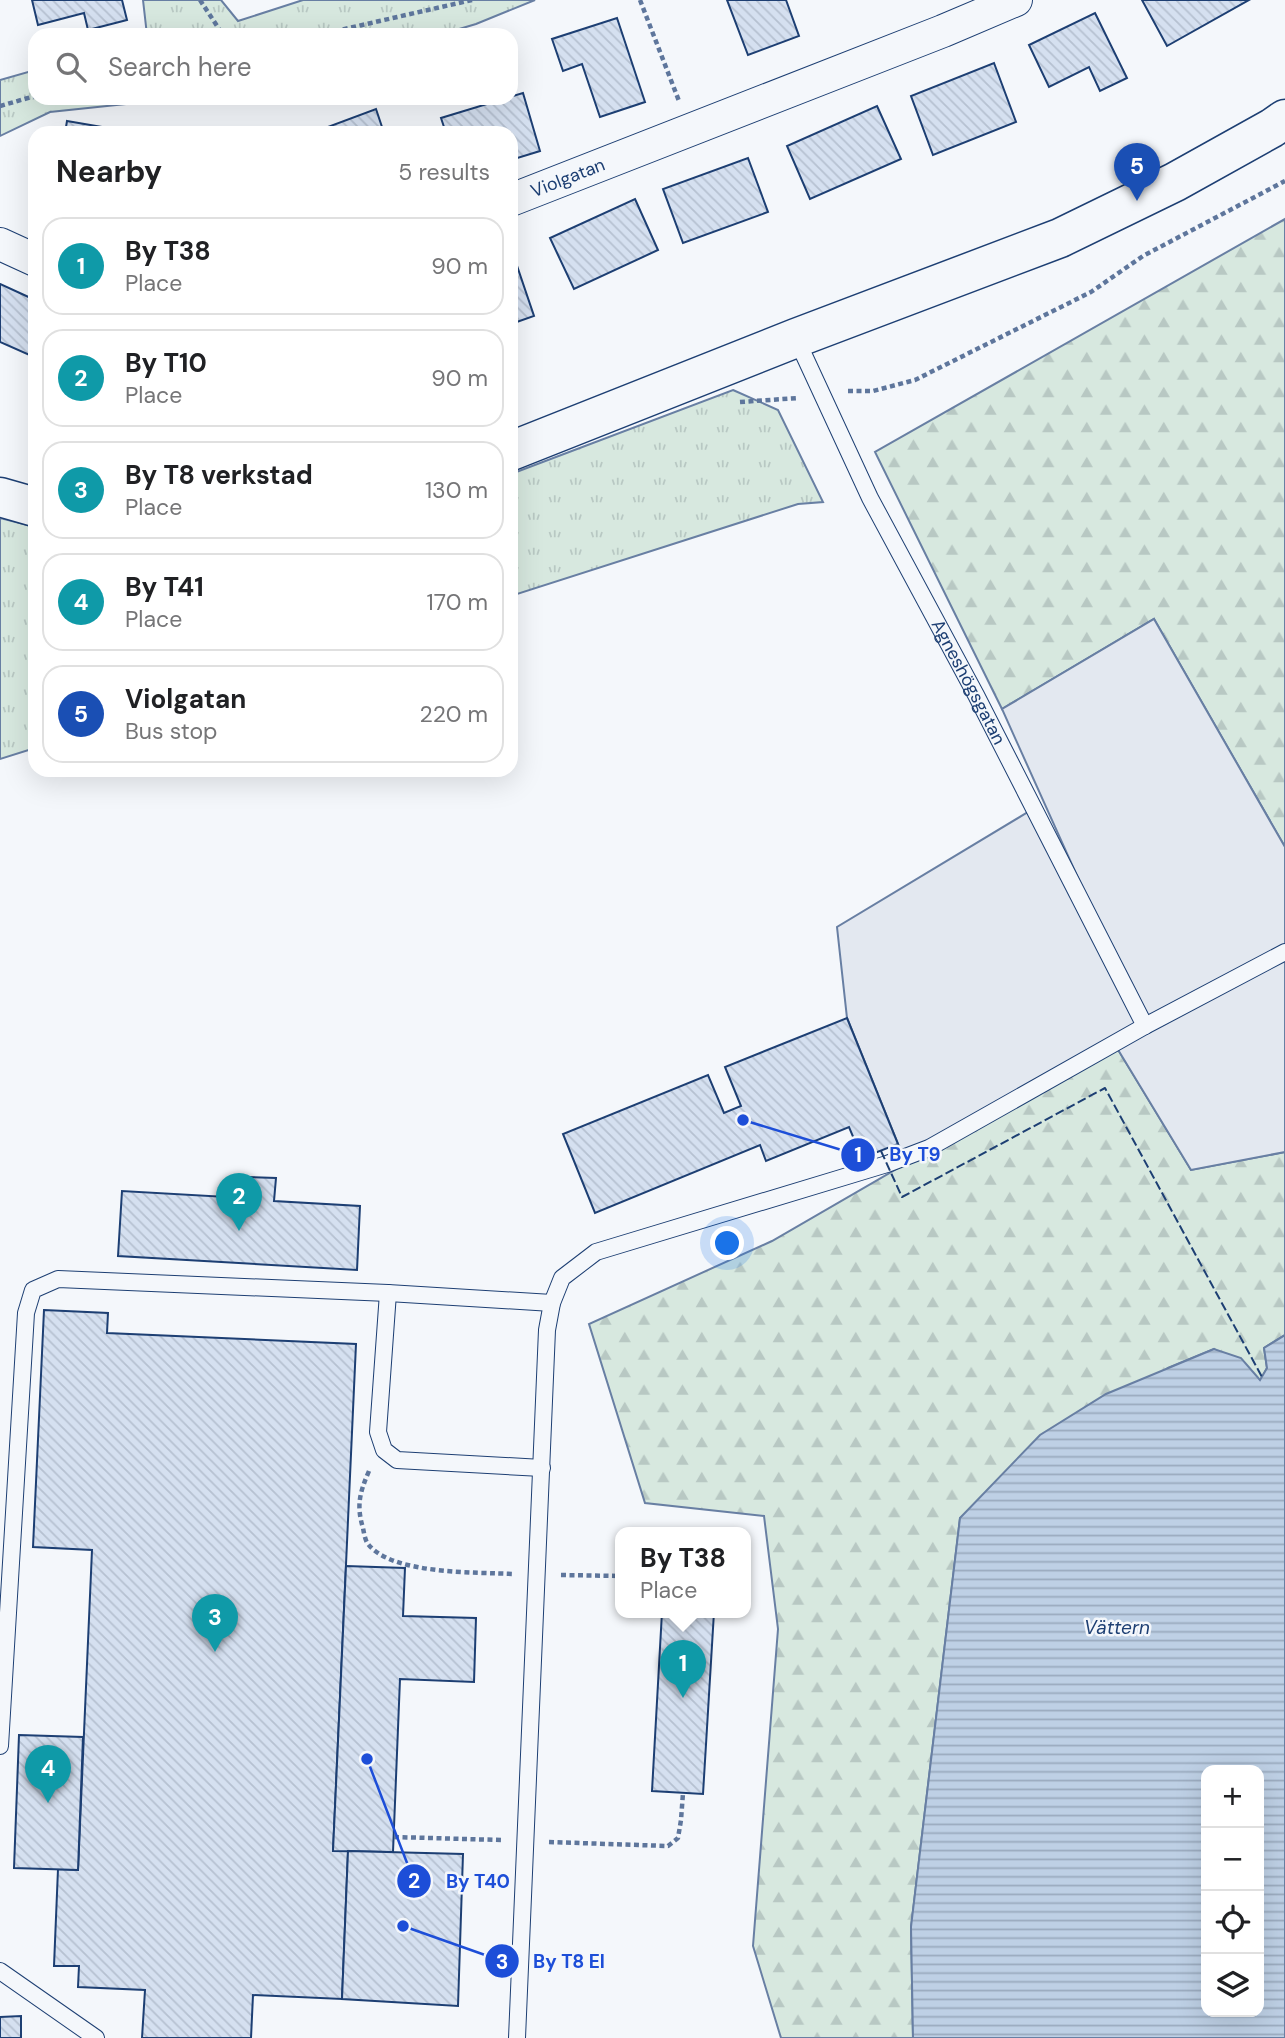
<!DOCTYPE html>
<meta charset="utf-8">
<style>
body{margin:0;font-family:"DM Sans",sans-serif;background:#f2f2f2;color:#202124}
.controls{position:absolute;right:21px;bottom:21px;display:grid;overflow:hidden;border-radius:14px;box-shadow:0 7px 28px #0002}
.controls button{width:63px;height:63px;display:grid;place-items:center;padding:0;border:0;border-bottom:2px solid #e0e0e0;background:#fff;color:#202124;font:35px sans-serif}
.you{position:absolute;left:728px;top:1244px;width:24px;height:24px;margin:-18px;border:5px solid #fff;border-radius:50%;background:#1a73e8;box-shadow:0 0 0 10px #1a73e833}
.badge{display:grid;place-items:center;width:46px;height:46px;border-radius:50%;background:#c62828;color:#fff;font-size:23px;font-weight:700}
.pin{position:absolute;translate:-50% -58px;filter:drop-shadow(0 2px 4px #0008)}
.pin::after{content:'';position:absolute;top:37px;width:24px;height:21px;background:inherit;clip-path:polygon(0 0,100% 0,50% 100%)}
.popup{position:absolute;left:615px;top:1527px;width:136px;height:91px;box-sizing:border-box;display:grid;place-content:center;border-radius:14px;background:#fff;filter:drop-shadow(0 2px 5px #0005);font-size:23px;white-space:nowrap;color:#757577}
.popup b{font-size:26px;color:#202124}
.popup::after{content:'';position:absolute;left:50%;top:100%;margin-left:-14px;border:14px solid transparent;border-top-color:#fff}
.list{margin:0;padding:0;list-style:none}
h2{display:flex;justify-content:space-between;align-items:center;height:91px;margin:0;padding:0 28px;font-size:30px}
h2 small{font-size:23px;font-weight:400;color:#757577}
.list li{display:grid;grid-template-columns:46px 1fr auto;gap:21px;align-items:center;box-sizing:border-box;height:98px;margin:0 14px 14px;padding:0 14px;border:2px solid #e0e0e0;border-radius:21px}
.list b{display:block;font-size:26px;white-space:nowrap}
.list p{margin:0;font-size:23px;white-space:nowrap;color:#757577}
.list em{font-size:23px;font-style:normal;color:#757577}
.icon{flex:none;width:38px;height:38px;fill:none;stroke:currentColor;stroke-width:2;stroke-linecap:round;stroke-linejoin:round}
.map{position:relative;flex:none;width:1285px;height:2038px;overflow:hidden}
.search{position:absolute;background:#fff;box-shadow:0 7px 28px #0002;left:28px;top:28px;width:490px;height:77px;display:flex;align-items:center;gap:18px;box-sizing:border-box;padding:0 24px;border-radius:21px;color:#757577;font-size:26px}
.panel{position:absolute;background:#fff;box-shadow:0 7px 28px #0002;left:28px;top:126px;width:490px;height:651px;border-radius:21px}
.map>svg:first-child{display:block}
</style>
<div class="map">
<svg width="1285" height="2038" viewBox="0 0 1285 2038">
<defs>
<pattern id="grass-tufts" width="24" height="20" patternUnits="userSpaceOnUse" patternTransform="scale(1.75)"><rect width="24" height="20" fill="#d7e8df"/><path d="M3 7l-1-3M5 7V3M7 7l1-3M15 17l-1-3M17 17v-4M19 17l1-3" fill="none" stroke="#b8c8c3"/></pattern>
<pattern id="forest-firs" width="22" height="20" patternUnits="userSpaceOnUse" patternTransform="scale(1.75)"><rect width="22" height="20" fill="#d7e8df"/><path d="M5 1l3.5 6h-7zM16 11l3.5 6h-7z" fill="#b8c8c3"/></pattern>
<pattern id="water-rules" width="6" height="5" patternUnits="userSpaceOnUse" patternTransform="scale(1.75)"><rect width="6" height="5" fill="#bed0e5"/><path d="M0 2.5h6" fill="none" stroke="#9aaabe"/></pattern>
<pattern id="building-back-hatch" width="6" height="6" patternUnits="userSpaceOnUse" patternTransform="scale(1.75)"><rect width="6" height="6" fill="#d5e0f0"/><path d="M-1 5l2 2M0 0l6 6M5-1l2 2" fill="none" stroke="#b6c1d1"/></pattern>
</defs>
<rect width="100%" height="100%" fill="#f4f7fb"/>
<g fill="url(#grass-tufts)" stroke="#687fa3" stroke-width="2">
<path d="M143,0H221L238,21L303,0H535L476,24L439,35H147Z"/>
<path d="M35,70V98H183L50,112L0,136V80Z"/>
<path d="M733,390L778,410L823,502L798,504L511,596V474Z"/>
<path d="M0,518L35,527V748L0,759Z"/>
</g>
<g fill="url(#forest-firs)" stroke="#687fa3" stroke-width="2">
<path d="M1285,219V847L1154,619L1002,709L875,452Z"/>
<path d="M1114,1043L1191,1170L1285,1152V1335L1264,1348L1267,1368L1260,1381L1214,1349L1168,1368L960,1518L911,1927L913,2038H781L753,1946L778,1629L764,1516L645,1503L589,1324L772,1241Z"/>
</g>
<path fill="#e3e8f0" stroke="#687fa3" stroke-width="2" d="M1154,619L1285,847V1152L1191,1170L1114,1043L906,1157L898,1144L847,1018L837,927L1033,809L1141,1018L1002,709Z"/>
<path fill="url(#water-rules)" stroke="#687fa3" stroke-width="2" fill-rule="evenodd" d="M1285,1335V2038H913L911,1927L960,1518L1040,1435L1106,1394L1214,1349L1241,1358L1260,1380L1267,1368L1264,1348ZM1206,1770H1259V2012H1206Z"/>
<g fill="url(#building-back-hatch)" stroke="#1d3f73" stroke-width="2">
<path d="M32,0H122L127,20L88,30L84,13L38,25Z"/>
<path d="M727,0H786L799,36L748,55Z"/>
<path d="M1142,0H1249L1167,46Z"/>
<path d="M1095,13L1127,78L1100,91L1089,67L1049,87L1029,45Z"/>
<path d="M617,18L645,102L600,117L582,64L563,71L552,39Z"/>
<path d="M994,63L1016,122L933,155L911,96Z"/>
<path d="M523,93L540,151L511,160V133H446L441,118Z"/>
<path d="M877,106L901,159L810,199L787,146Z"/>
<path d="M376,109L384,133H327L325,128Z"/>
<path d="M67,121L137,133H65Z"/>
<path d="M748,158L768,212L683,243L663,189Z"/>
<path d="M635,199L658,250L574,289L550,238Z"/>
<path d="M512,251L534,316L511,324V252Z"/>
<path d="M0,284L35,300L34,357L0,342Z"/>
<path d="M847,1018L898,1144L862,1158L849,1127L766,1161L760,1145L595,1213L563,1134L708,1075L724,1113L741,1106L725,1067Z"/>
<path d="M246,1177L276,1178L274,1201L360,1206L357,1270L118,1256L122,1191L244,1198Z"/>
<path d="M44,1310L108,1313L107,1333L356,1344L333,1851H348L342,1999L253,1995L251,2038H142L145,1990L78,1987L79,1966H54L58,1869L78,1870L92,1550L33,1547Z"/>
<path d="M346,1566L405,1568L403,1616L476,1618L474,1682L400,1679L393,1852L333,1851Z"/>
<path d="M662,1612H714L703,1794L652,1791Z"/>
<path d="M19,1735L83,1737L78,1870L14,1868Z"/>
<path d="M348,1851L463,1854L458,2006L342,1999Z"/>
<path d="M21,2016V2038H0V2017Z"/>
</g>
<g fill="none" stroke-linecap="round" stroke-linejoin="round">
<defs>
<g id="lane">
<path id="s1" d="M796,338L870,498L976,695L1145,1026"/>
<path d="M388,1293L378,1432L384,1450L397,1460L542,1468"/>
<path d="M0,1746L26,1313L33,1290L58,1279L388,1293L552,1303"/>
<path d="M0,1971L96,2038"/>
<path d="M517,2038L547,1330L552,1303L562,1278L596,1252L887,1164L929,1148L1145,1026L1285,952"/>
</g>
<g id="street">
<path id="s2" d="M511,200L943,31L1016,0"/>
<path d="M0,244L35,260"/>
</g>
<g id="secondary">
<path d="M511,451L796,338L1060,238L1175,182L1272,128L1285,119"/>
<path d="M0,497L35,507"/>
</g>
</defs>
<use href="#lane" stroke="#1d3f73" stroke-width="18"/>
<use href="#street" stroke="#1d3f73" stroke-width="34"/>
<use href="#secondary" stroke="#1d3f73" stroke-width="41"/>
<g stroke="#5e769c" stroke-width="4.5" stroke-dasharray="5 3.5" stroke-linecap="butt">
<path d="M200,0L223,35"/>
<path d="M640,0L679,101"/>
<path d="M318,35L472,0"/>
<path d="M0,106L35,96"/>
<path d="M848,391H873L915,380L1091,292L1143,256L1285,181"/>
<path d="M740,402L798,398"/>
<path d="M369,1471C360,1492 356,1505 363,1528C364,1533 365,1540 368,1544C392,1575 477,1572 514,1574"/>
<path d="M561,1575L620,1576"/>
<path d="M394,1837L501,1840"/>
<path d="M549,1842L668,1846L678,1838L681,1820L683,1793"/>
</g>
<use href="#lane" stroke="#f4f7fb" stroke-width="16"/>
<use href="#street" stroke="#f4f7fb" stroke-width="32"/>
<use href="#secondary" stroke="#f4f7fb" stroke-width="38"/>
<path stroke="#1d3f73" stroke-width="2" stroke-dasharray="9 3.5" stroke-linecap="butt" d="M881,1151L902,1197L1105,1088L1262,1377"/>
</g>
<g text-anchor="middle" stroke-width="5" stroke-linejoin="round" paint-order="stroke">
<g font-size="18" fill="#1d3f73" stroke="#f4f7fb">
<text dy="6" stroke="none"><textPath href="#s2" startOffset="61">Violgatan</textPath></text>
<text dy="6" stroke="none"><textPath href="#s1" startOffset="385">Agneshögsgatan</textPath></text>
</g>
<g font-size="19" font-style="italic" fill="#1d3f73" stroke="#f4f7fb">
<text x="1117" y="1634">Vättern</text>
</g>
</g>
<path fill="none" stroke="#1d4ed8" stroke-width="2.5" d="M743 1120L858 1155M367 1759L414 1881M403 1926L502 1961"/>
<g fill="#1d4ed8" stroke="#f4f7fb" stroke-width="2.5">
<circle cx="743" cy="1120" r="7"/>
<circle cx="367" cy="1759" r="7"/>
<circle cx="403" cy="1926" r="7"/>
<circle cx="858" cy="1155" r="18"/>
<circle cx="414" cy="1881" r="18"/>
<circle cx="502" cy="1961" r="18"/>
</g>
<g font-size="21" text-anchor="middle" font-weight="bold" fill="#fff">
<text x="858" y="1162">1</text>
<text x="414" y="1888">2</text>
<text x="502" y="1969">3</text>
</g>
<g font-size="19" text-anchor="middle" font-weight="bold" fill="#1d4ed8" stroke="#f4f7fb" stroke-width="5" stroke-linejoin="round" paint-order="stroke">
<text x="915" y="1161">By T9</text>
<text x="478" y="1888">By T40</text>
<text x="569" y="1968">By T8 El</text>
</g>
</svg>
<div class="controls">
<button>+</button>
<button>−</button>
<button><svg class="icon" aria-label="locate" viewBox="0 0 24 24"><circle cx="12" cy="12" r="6"/><path d="M12 2v4M12 18v4M2 12h4M18 12h4"/></svg></button>
<button><svg class="icon" aria-label="layers" viewBox="0 0 24 24"><path d="M12 4l9 5-9 5-9-5zM3 14l9 5 9-5"/></svg></button>
</div>
<div class="you"></div>
<div class="pin badge" style="left:683px;top:1698px;background:#0f9aa8">1</div>
<div class="popup"><b>By T38</b>Place</div>
<div class="pin badge" style="left:239px;top:1231px;background:#0f9aa8">2</div>
<div class="pin badge" style="left:215px;top:1652px;background:#0f9aa8">3</div>
<div class="pin badge" style="left:48px;top:1803px;background:#0f9aa8">4</div>
<div class="pin badge" style="left:1137px;top:201px;background:#1a4fb4">5</div>
<div class="search"><svg class="icon" aria-label="search" viewBox="0 0 24 24"><circle cx="10" cy="10" r="6"/><path d="M15 15l6 6"/></svg>Search here</div>
<section class="panel">
<h2>Nearby<small>5 results</small></h2>
<ul class="list">
<li><span class="badge" style="background:#0f9aa8">1</span><div><b>By T38</b><p>Place</p></div><em>90 m</em></li>
<li><span class="badge" style="background:#0f9aa8">2</span><div><b>By T10</b><p>Place</p></div><em>90 m</em></li>
<li><span class="badge" style="background:#0f9aa8">3</span><div><b>By T8 verkstad</b><p>Place</p></div><em>130 m</em></li>
<li><span class="badge" style="background:#0f9aa8">4</span><div><b>By T41</b><p>Place</p></div><em>170 m</em></li>
<li><span class="badge" style="background:#1a4fb4">5</span><div><b>Violgatan</b><p>Bus stop</p></div><em>220 m</em></li>
</ul>
</section>
</div>
